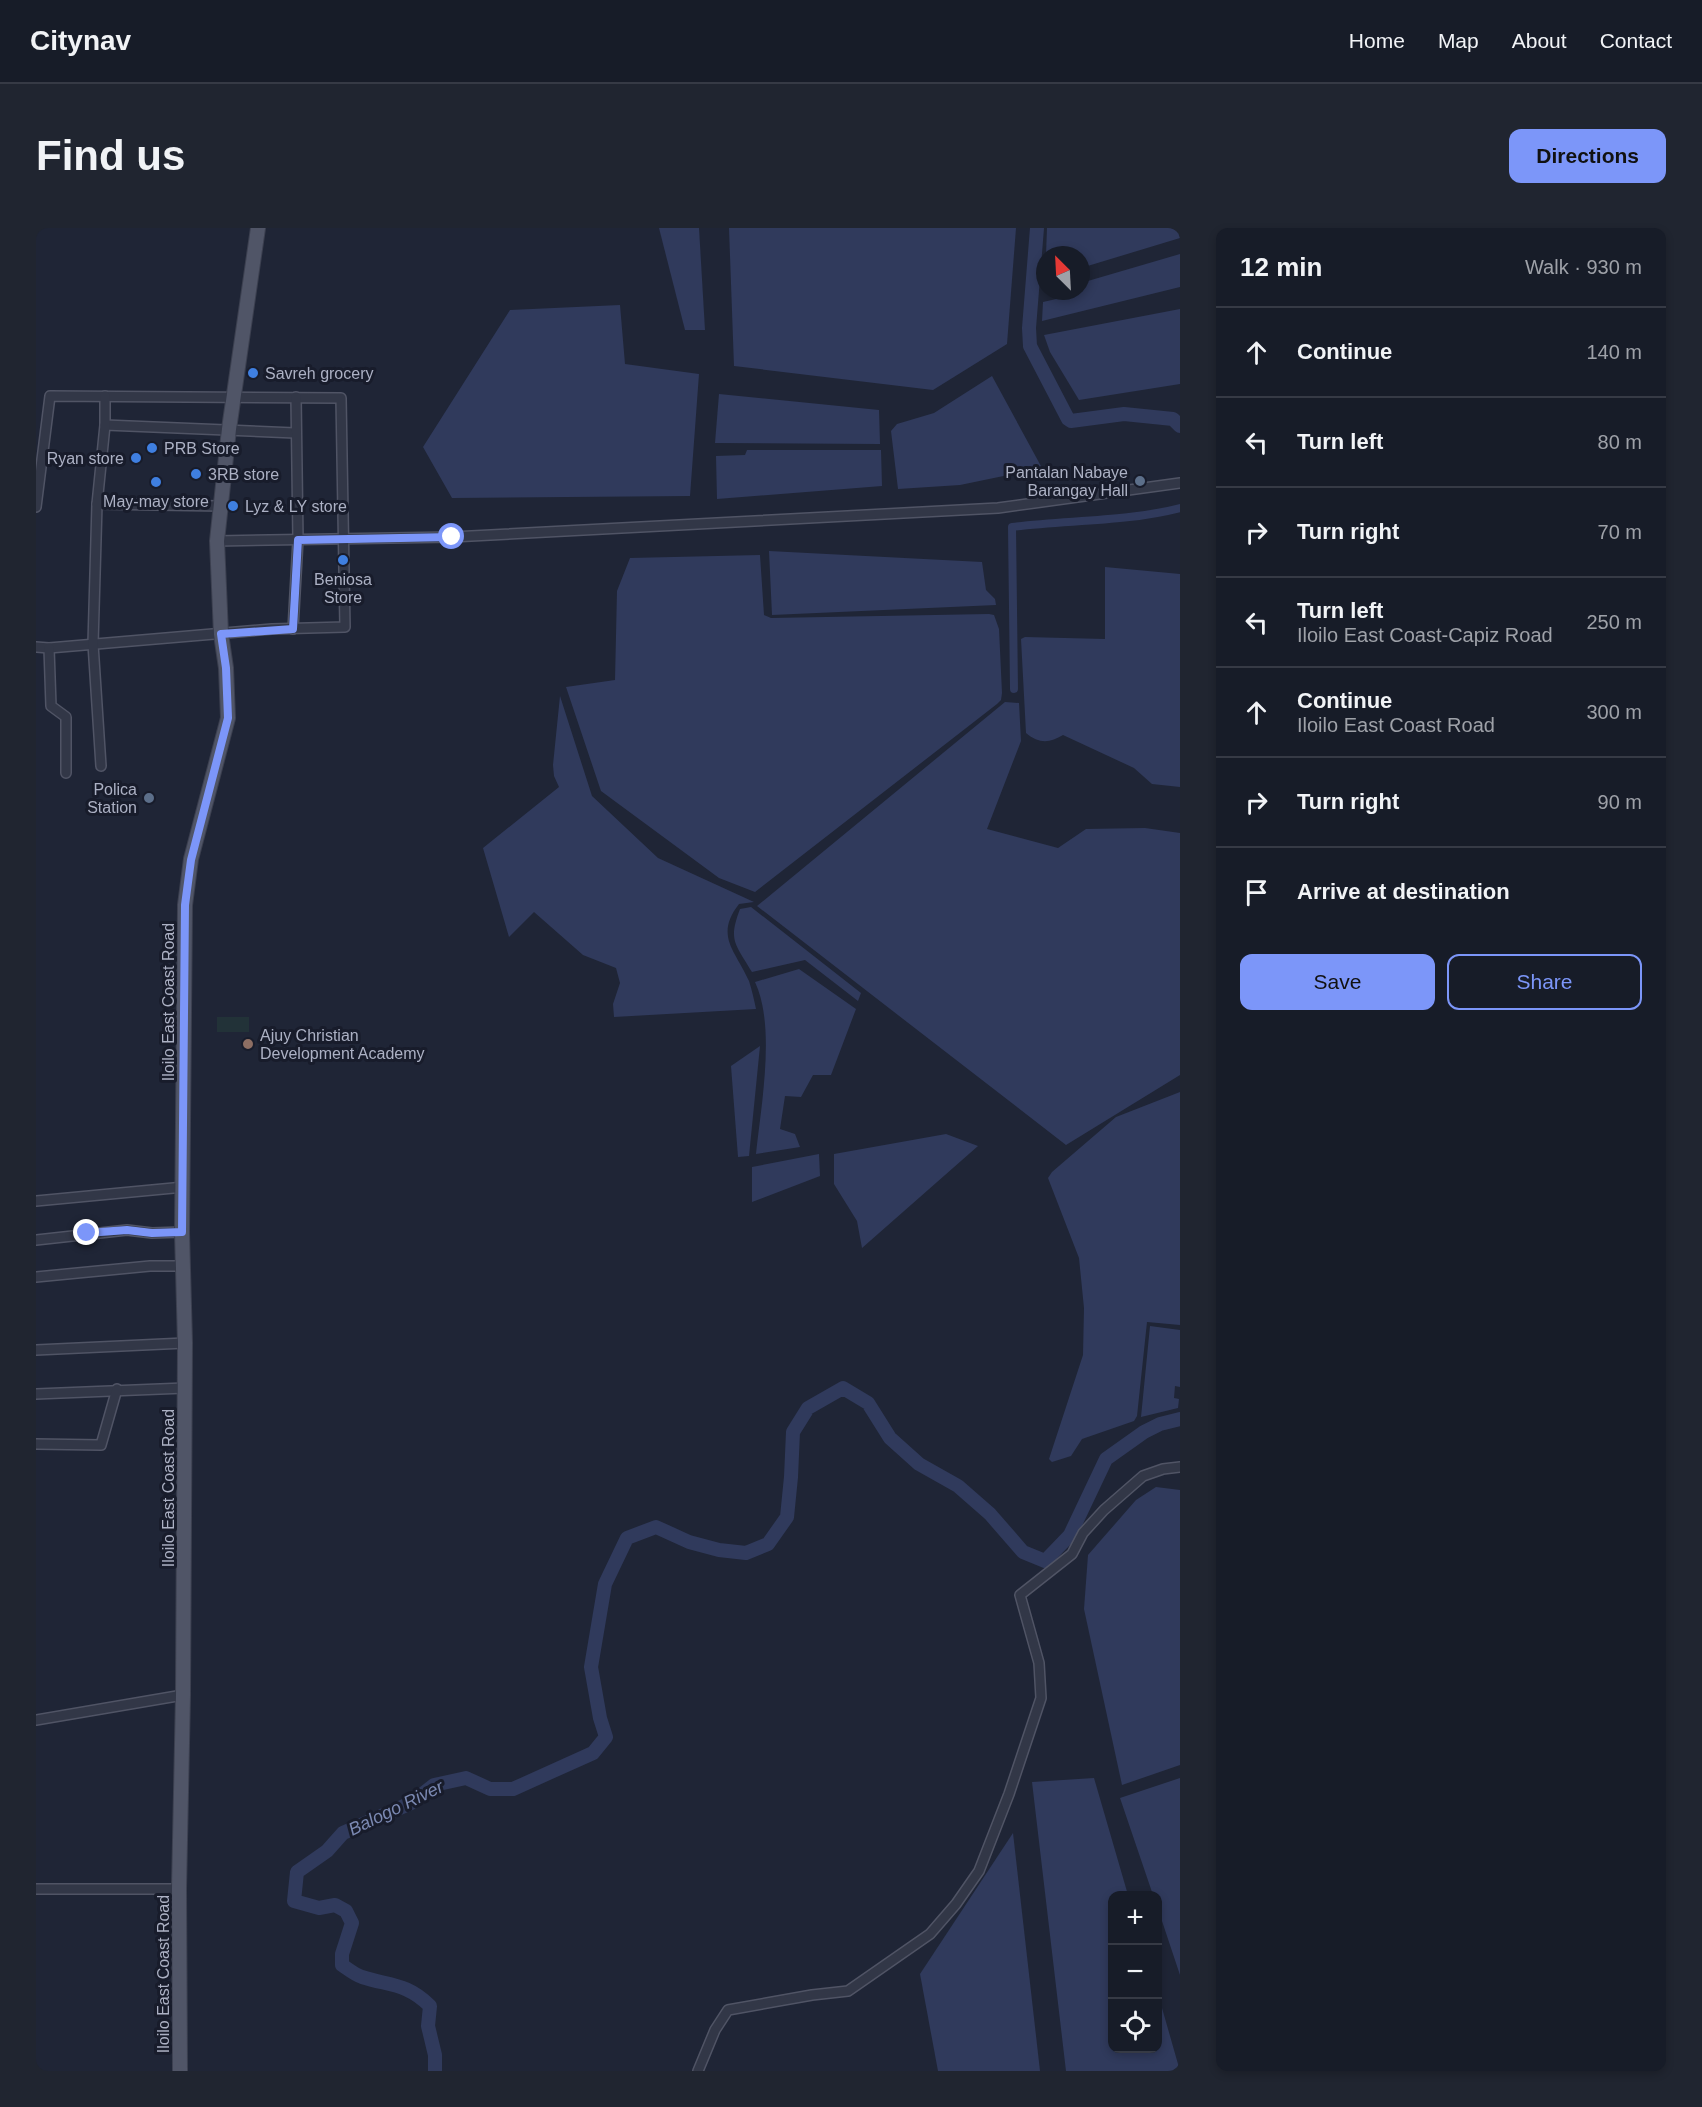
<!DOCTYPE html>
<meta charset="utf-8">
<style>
body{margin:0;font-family:Arial,sans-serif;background:#202530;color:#f1f3f6}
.controls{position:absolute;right:18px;bottom:18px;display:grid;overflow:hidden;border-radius:12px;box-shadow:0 3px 9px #0003}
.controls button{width:54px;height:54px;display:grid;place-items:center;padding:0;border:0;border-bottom:2px solid #363a45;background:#171c28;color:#f1f3f6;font:30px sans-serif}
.compass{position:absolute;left:1000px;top:18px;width:54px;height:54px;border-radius:50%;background:#171c28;box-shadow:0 3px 9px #0003;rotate:336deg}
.stop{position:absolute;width:18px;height:18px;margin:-14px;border:4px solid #7c96f9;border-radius:50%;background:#fff}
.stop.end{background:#7c96f9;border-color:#fff;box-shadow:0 2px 6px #0008}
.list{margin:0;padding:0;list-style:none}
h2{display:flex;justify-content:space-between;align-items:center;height:78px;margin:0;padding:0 24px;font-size:26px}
h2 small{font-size:20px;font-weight:400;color:#9ea1a8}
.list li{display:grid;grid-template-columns:39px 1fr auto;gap:18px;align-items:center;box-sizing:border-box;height:90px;padding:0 24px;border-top:2px solid #363a45}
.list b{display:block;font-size:22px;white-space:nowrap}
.list p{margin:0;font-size:20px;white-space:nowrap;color:#9ea1a8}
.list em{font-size:20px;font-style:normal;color:#9ea1a8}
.actions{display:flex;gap:12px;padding:18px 24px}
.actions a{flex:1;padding:14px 0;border:2px solid #7c96f9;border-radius:12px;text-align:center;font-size:21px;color:#7c96f9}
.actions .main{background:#7c96f9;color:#111}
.icon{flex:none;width:33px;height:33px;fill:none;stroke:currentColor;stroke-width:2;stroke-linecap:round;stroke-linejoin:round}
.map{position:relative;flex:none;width:1144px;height:1843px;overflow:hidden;border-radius:12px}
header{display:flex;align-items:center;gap:36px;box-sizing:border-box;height:84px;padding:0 30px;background:#171c28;border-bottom:2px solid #363a45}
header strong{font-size:28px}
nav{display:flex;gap:33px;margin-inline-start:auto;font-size:21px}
.intro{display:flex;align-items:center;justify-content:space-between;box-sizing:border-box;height:144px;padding:0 36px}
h1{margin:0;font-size:42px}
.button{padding:15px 27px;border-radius:12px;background:#7c96f9;color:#111;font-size:21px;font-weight:700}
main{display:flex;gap:36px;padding:0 36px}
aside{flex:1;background:#171c28;border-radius:12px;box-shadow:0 3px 9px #0003}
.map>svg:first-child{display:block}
</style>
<header>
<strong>Citynav</strong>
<nav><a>Home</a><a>Map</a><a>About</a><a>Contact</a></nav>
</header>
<div class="intro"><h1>Find us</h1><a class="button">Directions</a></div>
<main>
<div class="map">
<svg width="1144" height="1843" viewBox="0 0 1144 1843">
<rect width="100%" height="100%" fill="#1f2536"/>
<rect fill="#223238" x="181" y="789" width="32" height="15"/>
<g fill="#303a5c">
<path d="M623,0H663L669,102H649Z"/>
<path d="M693,0H980L971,116L897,162L698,138Z"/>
<path d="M1011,0H1143L1144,10L1045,40V27H1010Z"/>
<path d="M1144,26V59L1006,93L1007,74L1029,69L1030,63H1045V55Z"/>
<path d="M584,77L589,136L663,146L654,268L416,270L387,219L474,82Z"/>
<path d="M1144,81V156L1043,172L1014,124L1008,107Z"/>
<path d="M956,148L1006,240L924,257L862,261L855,203L861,196L898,185Z"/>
<path d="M683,166L843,182L844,216L679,215Z"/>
<path d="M711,222H845L846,258L681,271L680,228L709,227Z"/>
<path d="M733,323L946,334L950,362L959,371L960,377L736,387Z"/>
<path d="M724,327L728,387L735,390L953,386L958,387L963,401L966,465L965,472L961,476L719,664L683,650L565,563L530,459L579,452L581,363L594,330Z"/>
<path d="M1069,339L1144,346V559L1116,556L1098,540L1027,507C1014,515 1003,516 990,505L985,411L989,409L1069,411Z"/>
<path d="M524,468L556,568L622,630L718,674L703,676C678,708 700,723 713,753C716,762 718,772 720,781L578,789L577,776L584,755L580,740L547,727L498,684L473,709L447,620L523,559L518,548L517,537Z"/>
<path d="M969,474L983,475L985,513L951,601L1022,620L1050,601L1109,600L1144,605V847L1030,917L721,678Z"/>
<path d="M715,679L825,765L822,773L769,732L716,744C699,715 692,713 704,681Z"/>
<path d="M763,741L820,781L795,847H777L765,869L749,868L744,901L759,906L764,919L720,926C725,877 740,799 719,754Z"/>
<path d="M724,818L713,928L702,929L695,838Z"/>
<path d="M1144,864V1097L1111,1094L1101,1188L1098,1193L1046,1211L1035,1228L1016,1234L1013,1231L1047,1127L1048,1080L1043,1030L1012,950L1016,944L1080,889Z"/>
<path d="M910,906L942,918L826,1020L821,993L798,956V926Z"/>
<path d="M783,926L784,948L716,974V939Z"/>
<path d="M1114,1098L1144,1102V1159L1139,1158L1138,1170L1143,1171L1142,1180L1105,1189Z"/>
<path d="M1120,1259L1144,1262V1537L1086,1557L1048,1381L1052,1327L1100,1272Z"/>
<path d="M1058,1550L1092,1667L1076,1668V1820H1122V1766L1144,1843H1030L996,1554Z"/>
<path d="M1144,1550V1747L1122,1681V1668L1117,1667L1084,1570Z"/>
<path d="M977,1605L1004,1843H902L884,1746Z"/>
</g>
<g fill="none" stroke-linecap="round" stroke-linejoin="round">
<path stroke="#303a5c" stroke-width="8" d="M978,461L976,299C1032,292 1090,294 1144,280"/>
<g stroke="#303a5c" stroke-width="14">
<path d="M1001,0L993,100L994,118L1032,191L1035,193L1088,186L1137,191L1144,198"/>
<path d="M399,1843V1827L392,1798L394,1778C371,1755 354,1758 326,1749C319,1747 312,1741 306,1737V1726L316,1695L310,1683L299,1677L283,1680L258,1673L261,1644L291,1623L307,1605L375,1575L398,1557L430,1550L454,1561H477L557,1525L570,1509L564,1490L555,1439L569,1356L591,1310L620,1299L653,1314L683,1322L710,1325L732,1316L751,1289L755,1249L757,1204L772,1180L807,1160L832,1175L854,1210L883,1236L922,1258L954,1286L987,1324L1009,1333L1034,1307L1070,1231L1108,1204L1124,1196L1144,1191"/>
</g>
<defs>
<g id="minor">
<path d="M69,197L259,205"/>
<path d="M61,276L185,278"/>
<path d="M0,279L14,168L305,170L309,399L236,401L13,420L0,419"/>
<path d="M181,313L416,309L962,280L1144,255"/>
<path d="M257,401L262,312L260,169"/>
<path d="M13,420L15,478L30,489V545"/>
<path d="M65,538L57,416L61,276L69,197V168"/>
<path d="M0,973L148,959"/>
<path d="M0,1012L91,1002L116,1005L146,1004"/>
<path d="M0,1049L114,1038H148"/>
<path d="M0,1122L149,1115"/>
<path d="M0,1166L149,1160"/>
<path d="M0,1216L65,1217L81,1161"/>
<path d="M0,1492L147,1467"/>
<path d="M0,1661H143"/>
<path d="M662,1843L679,1802L692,1782L776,1767L812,1763L894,1706L920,1676L943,1643L973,1566L1005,1470L1003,1435L984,1367L1036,1326L1047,1305L1068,1282L1107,1248L1127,1241L1144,1239"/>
</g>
<path id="primary" d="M144,1843L143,1661L147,1467L149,1115L146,1004L149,677L155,631L192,490L190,440L185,406L181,313L193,201L222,0"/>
</defs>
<use href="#minor" stroke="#505465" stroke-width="12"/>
<use href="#primary" stroke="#3c4050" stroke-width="16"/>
<use href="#minor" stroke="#323747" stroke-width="9"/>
<use href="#primary" stroke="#505567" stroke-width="14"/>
</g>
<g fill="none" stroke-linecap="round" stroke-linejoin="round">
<path stroke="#7c96f9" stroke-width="8" d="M51,1005L91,1002L116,1005L146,1004L149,677L155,632L192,490L190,440L185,406L257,401L262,312L416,309"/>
</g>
<g fill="#3f7fe0" stroke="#181c2b" stroke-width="2">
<circle cx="217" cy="145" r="6"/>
<circle cx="116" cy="220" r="6"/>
<circle cx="100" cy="230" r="6"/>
<circle cx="160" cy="246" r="6"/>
<circle cx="120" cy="254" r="6"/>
<circle cx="197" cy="278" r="6"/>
<circle cx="307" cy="332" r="6"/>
</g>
<g fill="#5c6f8a" stroke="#181c2b" stroke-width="2">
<circle cx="1104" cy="253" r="6"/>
<circle cx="113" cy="570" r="6"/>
</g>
<circle fill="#8d6e63" stroke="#181c2b" stroke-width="2" cx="212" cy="816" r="6"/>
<g text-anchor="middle" stroke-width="6" stroke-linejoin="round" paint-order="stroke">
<g font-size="16" fill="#acb1c4" stroke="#181c2b" text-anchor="start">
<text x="229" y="151">Savreh grocery</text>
<text x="128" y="226">PRB Store</text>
<text x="88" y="236" text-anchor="end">Ryan store</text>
<text x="1092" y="250" text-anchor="end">Pantalan Nabaye<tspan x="1092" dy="18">Barangay Hall</tspan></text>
<text x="172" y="252">3RB store</text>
<text x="120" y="279" text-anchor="middle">May-may store</text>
<text x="209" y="284">Lyz &amp; LY store</text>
<text x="307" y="357" text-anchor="middle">Beniosa<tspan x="307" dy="18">Store</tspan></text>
<text x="101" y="567" text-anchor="end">Polica<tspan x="101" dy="18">Station</tspan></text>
<text x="224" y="813">Ajuy Christian<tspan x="224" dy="18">Development Academy</tspan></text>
</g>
<g font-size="16" fill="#acb1c4" stroke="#181c2b">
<text transform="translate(132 774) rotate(-90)" y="6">Iloilo East Coast Road</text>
<text transform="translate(132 1260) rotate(-90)" y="6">Iloilo East Coast Road</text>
<text transform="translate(127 1746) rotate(-90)" y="6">Iloilo East Coast Road</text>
</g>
<g font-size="18" font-style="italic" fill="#7b89b2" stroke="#181c2b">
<text transform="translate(360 1580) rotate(-26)" y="6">Balogo River</text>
</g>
</g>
</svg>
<div class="controls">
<button>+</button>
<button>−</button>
<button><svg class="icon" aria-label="locate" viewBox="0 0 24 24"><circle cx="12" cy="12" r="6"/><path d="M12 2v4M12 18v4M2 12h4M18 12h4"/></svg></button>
</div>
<svg class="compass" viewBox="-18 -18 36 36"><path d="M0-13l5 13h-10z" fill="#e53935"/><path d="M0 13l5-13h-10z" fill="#9ea1a8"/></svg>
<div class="stop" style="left:416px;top:309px"></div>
<div class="stop end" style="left:51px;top:1005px"></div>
</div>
<aside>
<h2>12 min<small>Walk · 930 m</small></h2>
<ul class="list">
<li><svg class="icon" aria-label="ahead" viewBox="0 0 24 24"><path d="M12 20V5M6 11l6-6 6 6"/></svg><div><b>Continue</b></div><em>140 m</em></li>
<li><svg class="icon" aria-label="left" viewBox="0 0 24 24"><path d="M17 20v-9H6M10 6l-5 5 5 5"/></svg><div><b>Turn left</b></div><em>80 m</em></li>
<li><svg class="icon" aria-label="right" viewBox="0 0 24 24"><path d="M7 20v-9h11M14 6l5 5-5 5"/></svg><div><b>Turn right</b></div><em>70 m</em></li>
<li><svg class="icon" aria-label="left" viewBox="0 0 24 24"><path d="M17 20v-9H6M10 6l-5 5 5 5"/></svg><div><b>Turn left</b><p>Iloilo East Coast-Capiz Road</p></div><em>250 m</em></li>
<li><svg class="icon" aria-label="ahead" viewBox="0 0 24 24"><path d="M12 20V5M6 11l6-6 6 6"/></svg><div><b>Continue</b><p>Iloilo East Coast Road</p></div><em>300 m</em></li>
<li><svg class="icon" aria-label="right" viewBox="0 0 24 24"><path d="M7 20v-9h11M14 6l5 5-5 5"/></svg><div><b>Turn right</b></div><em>90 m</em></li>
<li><svg class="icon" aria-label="arrive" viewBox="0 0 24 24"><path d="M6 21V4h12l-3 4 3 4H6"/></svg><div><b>Arrive at destination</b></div></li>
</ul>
<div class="actions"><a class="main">Save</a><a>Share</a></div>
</aside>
</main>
